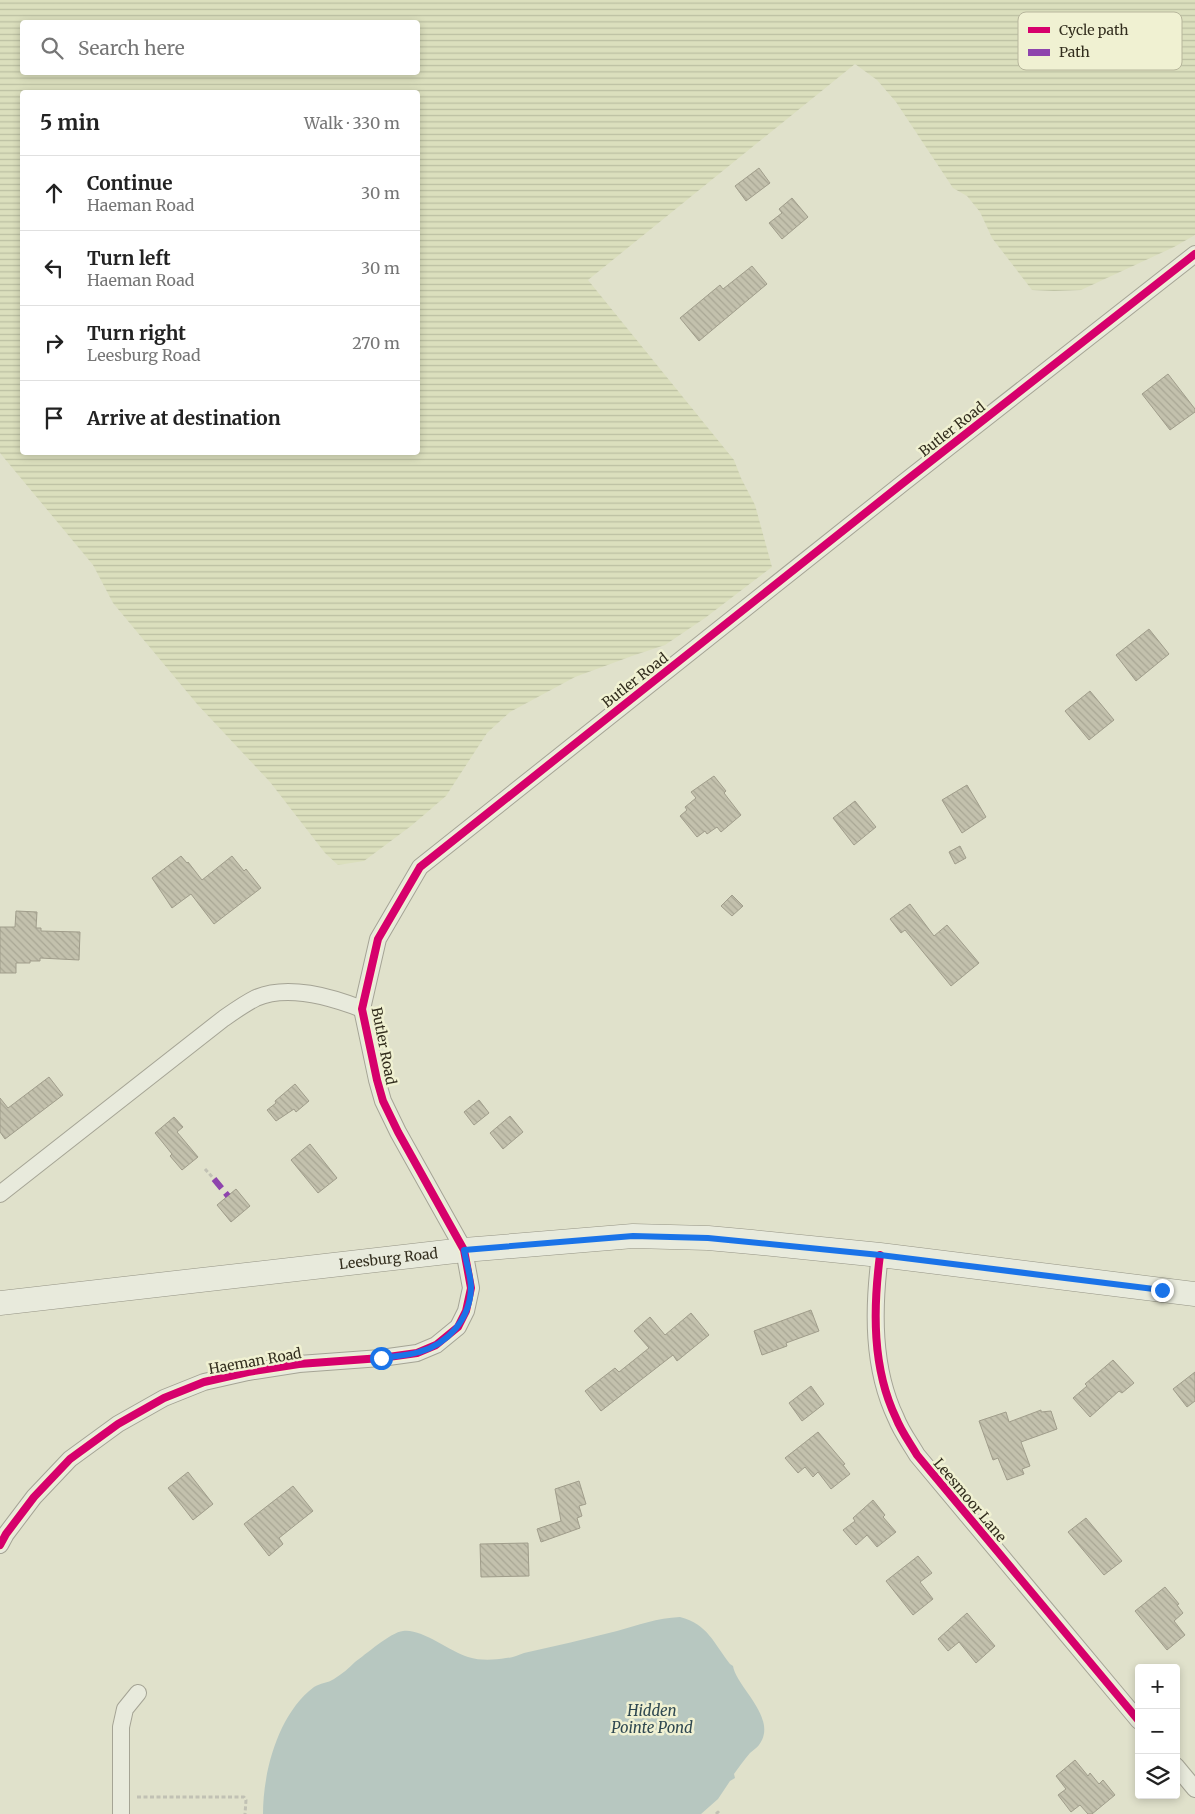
<!DOCTYPE html>
<meta charset="utf-8">
<style>
body{margin:0;font-family:Merriweather,serif;background:#f2f2f2;color:#222}
.controls{position:absolute;right:15px;bottom:15px;display:grid;overflow:hidden;border-radius:5px;box-shadow:0 2px 8px #0003}
.controls button{width:45px;height:45px;display:grid;place-items:center;padding:0;border:0;border-bottom:1px solid #e0e0e0;background:#fff;color:#222;font:25px sans-serif}
.stop{position:absolute;width:15px;height:15px;margin:-11px;border:4px solid #1a73e8;border-radius:50%;background:#fff}
.stop.end{background:#1a73e8;border-color:#fff;box-shadow:0 1px 5px #0008}
.list{margin:0;padding:0;list-style:none}
h2{display:flex;justify-content:space-between;align-items:center;height:65px;margin:0;padding:0 20px;font-size:21px}
h2 small{font-size:16px;font-weight:400;color:#767676}
.list li{display:grid;grid-template-columns:32px 1fr auto;gap:15px;align-items:center;box-sizing:border-box;height:75px;padding:0 20px;border-top:1px solid #e0e0e0}
.list b{display:block;font-size:19px;white-space:nowrap}
.list p{margin:0;font-size:16px;white-space:nowrap;color:#767676}
.list em{font-size:16px;font-style:normal;color:#767676}
.icon{flex:none;width:28px;height:28px;fill:none;stroke:currentColor;stroke-width:2;stroke-linecap:round;stroke-linejoin:round}
.map{position:relative;flex:none;width:1195px;height:1814px;overflow:hidden}
.search{position:absolute;background:#fff;box-shadow:0 2px 8px #0003;left:20px;top:20px;width:400px;height:55px;display:flex;align-items:center;gap:12px;box-sizing:border-box;padding:0 18px;border-radius:5px;color:#767676;font-size:19px}
.panel{position:absolute;background:#fff;box-shadow:0 2px 8px #0003;left:20px;top:90px;width:400px;height:365px;border-radius:5px}
.map>svg:first-child{display:block}
</style>
<div class="map">
<svg width="1195" height="1814" viewBox="0 0 1195 1814">
<defs>
<pattern id="farmland-rules" width="6" height="5" patternUnits="userSpaceOnUse" patternTransform="scale(1.25)"><rect width="6" height="5" fill="#dbdfbd"/><path d="M0 2.5h6" fill="none" stroke="#bcc0a2"/></pattern>
<pattern id="building-back-hatch" width="6" height="6" patternUnits="userSpaceOnUse" patternTransform="scale(1.25)"><rect width="6" height="6" fill="#c3c1ad"/><path d="M-1 5l2 2M0 0l6 6M5-1l2 2" fill="none" stroke="#a8a694"/></pattern>
</defs>
<rect width="100%" height="100%" fill="#e0e1cb"/>
<path fill="url(#farmland-rules)" fill-rule="evenodd" d="M0,0H1195V235L1174,247L1081,290L1054,291L1032,290L992,238L980,212L967,196L953,188L896,102L877,80L855,64L588,280L734,460L741,478L755,505L772,567L705,618L665,645L632,656L575,677L510,712L487,733L446,796L411,826L364,861L338,865L325,853L270,782L197,704L113,603L93,565L0,453ZM22,22H418V72H22ZM22,92H418V452H22Z"/>
<path fill="#b7c7c0" d="M680,1617C708,1624 714,1644 730,1664L733,1666C736,1687 779,1718 759,1745C757,1748 753,1750 750,1753C744,1760 739,1767 734,1774L735,1778L730,1781L718,1799L701,1814H263C263,1772 278,1714 314,1687C320,1683 328,1683 334,1679C342,1674 349,1668 355,1662C365,1655 391,1632 403,1631C421,1628 449,1651 468,1657C481,1661 494,1660 506,1658C512,1658 518,1655 524,1653C555,1646 586,1639 617,1631C638,1625 657,1618 680,1617Z"/>
<g fill="url(#building-back-hatch)" stroke="#a09d8b">
<path d="M759,168L770,183L746,201L735,186Z"/>
<path d="M792,198L808,217L782,239L769,223L782,213L779,209Z"/>
<path d="M752,266L767,284L699,341L680,318L720,285L723,289Z"/>
<path d="M1168,374L1195,409V412L1170,430L1142,394Z"/>
<path d="M1149,629L1169,654L1136,681L1116,655Z"/>
<path d="M1090,691L1114,720L1089,740L1065,711Z"/>
<path d="M714,776L726,791L724,793L741,815L721,832L717,827L707,834L705,831L697,837L680,816L687,810L685,807L696,798L691,792Z"/>
<path d="M967,785L986,817L962,833L942,800Z"/>
<path d="M855,801L876,827L854,845L833,818Z"/>
<path d="M960,846L966,858L955,864L949,852Z"/>
<path d="M181,856L187,863L188,862L202,880L232,856L244,871L246,869L261,888L214,924L191,894L172,908L152,878Z"/>
<path d="M732,895L743,906L732,916L721,906Z"/>
<path d="M910,904L934,936L947,925L979,963L951,986L905,930L901,933L890,919Z"/>
<path d="M16,911L37,912L36,928H41V931L80,932L79,960L40,958V961H30V963H16V973H0V927H15Z"/>
<path d="M49,1077L63,1095L5,1139L0,1132V1098L8,1108Z"/>
<path d="M295,1084L309,1101L296,1112L294,1109L276,1121L267,1110L276,1103L275,1101Z"/>
<path d="M479,1100L489,1113L474,1125L464,1112Z"/>
<path d="M510,1116L523,1132L503,1149L490,1133Z"/>
<path d="M174,1117L183,1127L177,1132L198,1157L182,1170L170,1156L172,1154L155,1133Z"/>
<path d="M310,1144L337,1178L318,1193L291,1160Z"/>
<path d="M236,1189L250,1206L231,1222L217,1205Z"/>
<path d="M811,1310L819,1331L786,1343L787,1346L762,1355L754,1331Z"/>
<path d="M691,1313L709,1335L677,1361L673,1355L601,1411L585,1391L615,1368L619,1372L649,1348L634,1331L650,1317L665,1335Z"/>
<path d="M1113,1360L1134,1383L1122,1393L1119,1391L1090,1417L1073,1398L1087,1386L1085,1384Z"/>
<path d="M1195,1372V1401L1187,1407L1173,1389Z"/>
<path d="M811,1386L824,1404L802,1421L789,1403Z"/>
<path d="M1041,1410V1412L1051,1411L1057,1429L1021,1442L1030,1466L1022,1469L1024,1474L1007,1480L998,1458L993,1460L979,1421L1006,1412L1009,1422Z"/>
<path d="M818,1432L845,1464L843,1465L850,1474L831,1489L818,1472L813,1477L805,1467L798,1473L785,1458Z"/>
<path d="M188,1472L213,1504L193,1520L168,1488Z"/>
<path d="M579,1481L586,1504L579,1506L582,1516L577,1518L580,1528L541,1542L537,1529L561,1521L555,1489Z"/>
<path d="M293,1486L313,1511L279,1538L283,1544L269,1556L244,1524Z"/>
<path d="M873,1500L885,1515L883,1517L896,1532L877,1547L867,1535L856,1545L843,1530L855,1521L853,1518Z"/>
<path d="M1086,1518L1122,1561L1104,1575L1068,1532Z"/>
<path d="M528,1543L529,1576L481,1577L480,1544Z"/>
<path d="M918,1556L932,1573L920,1582L933,1599L913,1615L886,1581Z"/>
<path d="M1165,1587L1179,1604L1177,1605L1183,1613L1174,1621L1185,1635L1167,1650L1135,1611Z"/>
<path d="M967,1613L995,1646L976,1663L959,1642L948,1651L938,1639Z"/>
<path d="M1075,1760L1088,1776L1090,1773L1099,1784L1103,1780L1115,1795L1092,1814H1088L1080,1805L1071,1812L1058,1795L1066,1789L1056,1776Z"/>
</g>
<g fill="none" stroke-linecap="round" stroke-linejoin="round">
<defs>
<g id="minor">
<path d="M0,1194L223,1019C233,1012 244,1004 256,998C288,984 331,997 362,1009"/>
<path d="M880,1255C873,1309 872,1368 896,1418C901,1431 910,1443 917,1455L1139,1721"/>
<path d="M0,1545L6,1534L34,1497L70,1459L118,1424L164,1398L204,1382L248,1372L299,1364L381,1358L417,1353L436,1345L458,1327L466,1311L471,1288L464,1250L398,1132L383,1101L377,1080L362,1009L378,939L420,867L903,483L1195,254"/>
<path d="M1176,1766L1195,1789"/>
<path d="M121,1814V1727L125,1709L138,1693"/>
</g>
<g id="secondary">
<path id="s1" d="M0,1303L464,1250L633,1236L708,1238L752,1242L880,1255L1195,1294"/>
</g>
</defs>
<use href="#minor" stroke="#a5a495" stroke-width="18"/>
<use href="#secondary" stroke="#959485" stroke-width="25"/>
<g stroke="#c1c1b4" stroke-width="3" stroke-dasharray="4 2.5" stroke-linecap="butt">
<path d="M205,1169L214,1179"/>
<path d="M137,1797H244L246,1800L245,1814"/>
<path d="M716,1814L718,1812L719,1814"/>
</g>
<use href="#minor" stroke="#e8eadc" stroke-width="16"/>
<use href="#secondary" stroke="#e8eadc" stroke-width="24"/>
<path stroke="#8e44ad" stroke-width="6" stroke-dasharray="12 6" stroke-linecap="butt" d="M214,1179L228,1196"/>
<defs>
<g id="cycleway">
<path d="M880,1255C873,1309 872,1368 896,1418C901,1431 910,1443 917,1455L1139,1721"/>
<path d="M0,1545L6,1534L34,1497L70,1459L118,1424L164,1398L204,1382L248,1372L299,1364L381,1358L417,1353L436,1345L458,1327L466,1311L471,1288L464,1250L398,1132L383,1101L377,1080L362,1009L378,939L420,867L903,483L1195,254"/>
</g>
</defs>
<use href="#cycleway" stroke="#f0f1d2" stroke-width="11"/>
<use href="#cycleway" stroke="#d6006c" stroke-width="8"/>
</g>
<g fill="none" stroke-linecap="round" stroke-linejoin="round">
<path stroke="#1a73e8" stroke-width="6" d="M381,1358C393,1356 407,1356 419,1352C448,1344 470,1319 471,1288C471,1276 466,1262 464,1250L633,1236L708,1238L880,1255L1162,1290"/>
</g>
<g text-anchor="middle" stroke-width="5" stroke-linejoin="round" paint-order="stroke">
<g font-size="14" fill="#332e1e" stroke="#f0f1d2">
<text transform="translate(952 429) rotate(-38)" y="5">Butler Road</text>
<text transform="translate(635 680) rotate(-38)" y="5">Butler Road</text>
<text transform="translate(384 1046) rotate(79)" y="5">Butler Road</text>
<text dy="5" stroke="none"><textPath href="#s1" startOffset="391">Leesburg Road</textPath></text>
<text transform="translate(255 1361) rotate(-10)" y="5">Haeman Road</text>
<text transform="translate(970 1500) rotate(50)" y="5">Leesmoor Lane</text>
</g>
<g font-size="15" font-style="italic" fill="#2f4851" stroke="#f0f1d2">
<text x="652" y="1716">Hidden<tspan x="652" dy="17">Pointe Pond</tspan></text>
</g>
</g>
<rect x="1018" y="12" width="164" height="58" rx="8" fill="#f0f1d2" stroke="#b7b69c" stroke-width="1"/>
<rect x="1028" y="27" width="22" height="6" fill="#d6006c"/>
<rect x="1028" y="49" width="22" height="7" fill="#8e44ad"/>
<g font-size="14" fill="#332e1e">
<text x="1059" y="35">Cycle path</text>
<text x="1059" y="57">Path</text>
</g>
</svg>
<div class="controls">
<button>+</button>
<button>−</button>
<button><svg class="icon" aria-label="layers" viewBox="0 0 24 24"><path d="M12 4l9 5-9 5-9-5zM3 14l9 5 9-5"/></svg></button>
</div>
<div class="stop" style="left:381px;top:1358px"></div>
<div class="stop end" style="left:1162px;top:1290px"></div>
<div class="search"><svg class="icon" aria-label="search" viewBox="0 0 24 24"><circle cx="10" cy="10" r="6"/><path d="M15 15l6 6"/></svg>Search here</div>
<section class="panel">
<h2>5 min<small>Walk · 330 m</small></h2>
<ul class="list">
<li><svg class="icon" aria-label="ahead" viewBox="0 0 24 24"><path d="M12 20V5M6 11l6-6 6 6"/></svg><div><b>Continue</b><p>Haeman Road</p></div><em>30 m</em></li>
<li><svg class="icon" aria-label="left" viewBox="0 0 24 24"><path d="M17 20v-9H6M10 6l-5 5 5 5"/></svg><div><b>Turn left</b><p>Haeman Road</p></div><em>30 m</em></li>
<li><svg class="icon" aria-label="right" viewBox="0 0 24 24"><path d="M7 20v-9h11M14 6l5 5-5 5"/></svg><div><b>Turn right</b><p>Leesburg Road</p></div><em>270 m</em></li>
<li><svg class="icon" aria-label="arrive" viewBox="0 0 24 24"><path d="M6 21V4h12l-3 4 3 4H6"/></svg><div><b>Arrive at destination</b></div></li>
</ul>
</section>
</div>
